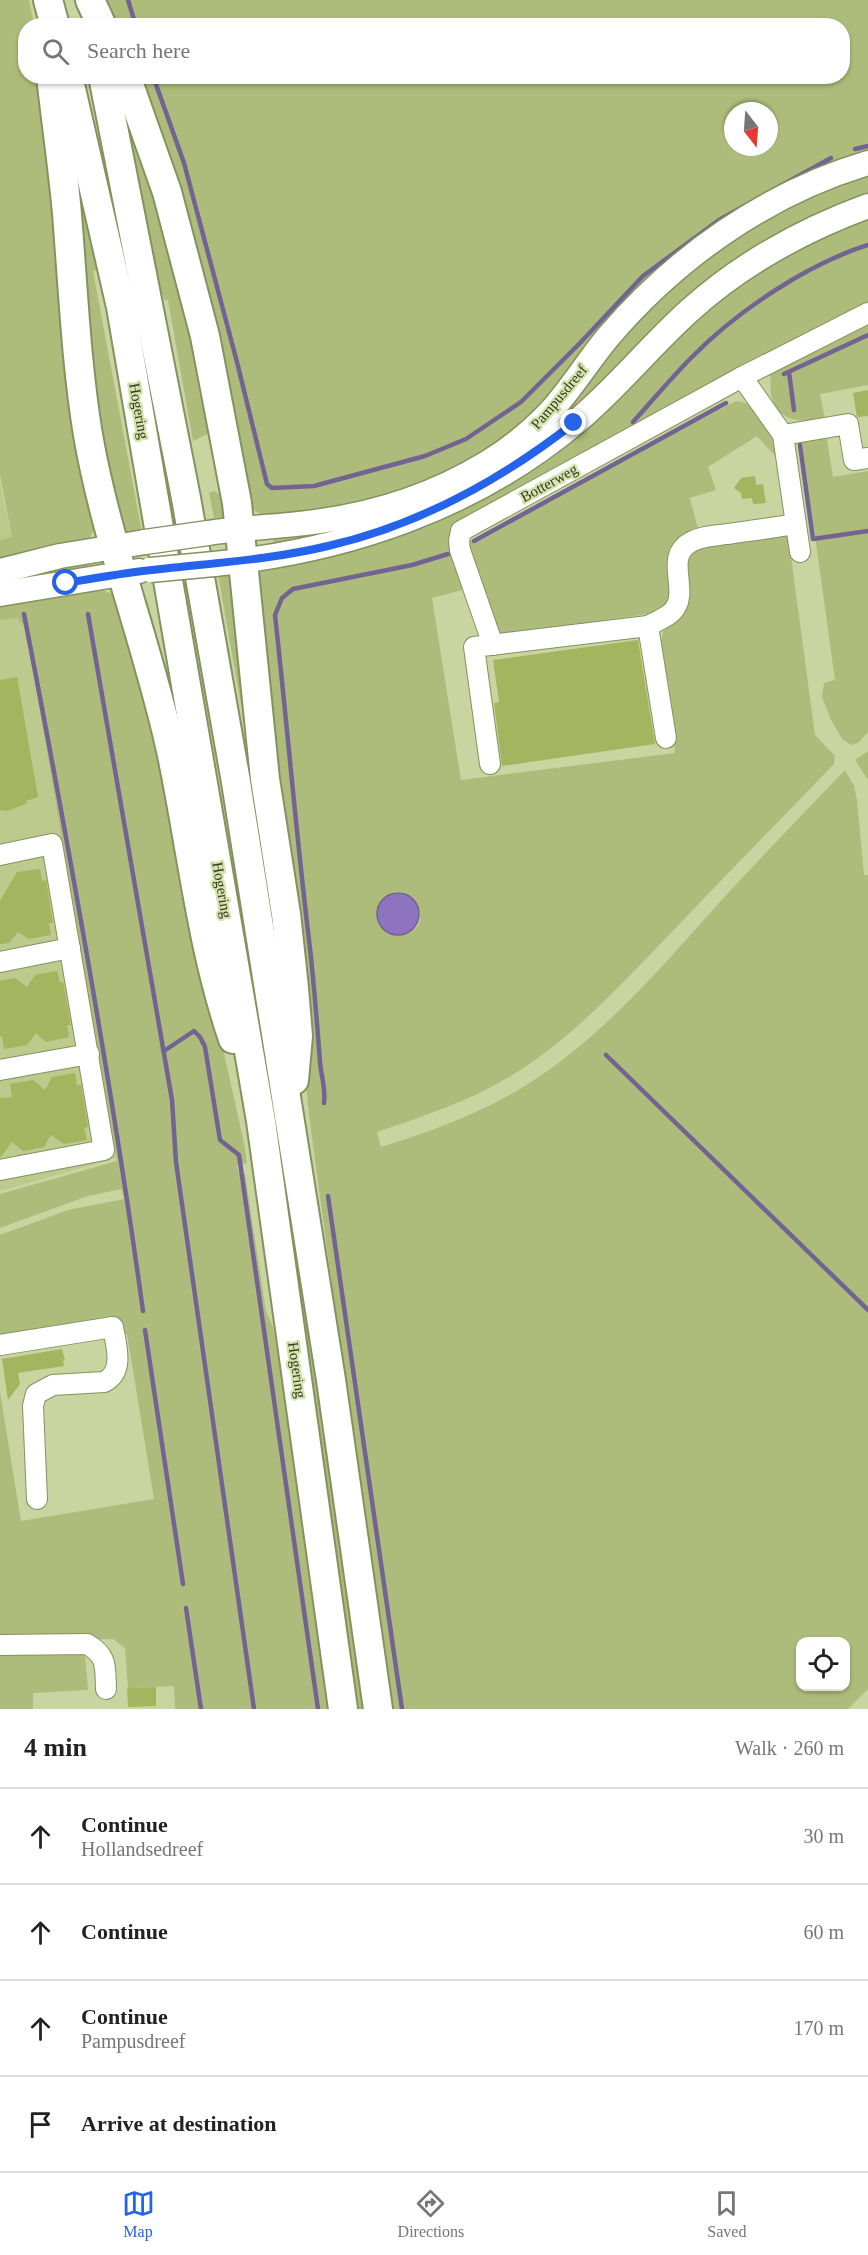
<!DOCTYPE html>
<meta charset="utf-8">
<style>
body{margin:0;font-family:"Times New Roman",serif;background:#f2f2f2;color:#222}
.controls{position:absolute;right:18px;bottom:18px;display:grid;overflow:hidden;border-radius:12px;box-shadow:0 2px 4px #0004}
.controls button{width:54px;height:54px;display:grid;place-items:center;padding:0;border:0;border-bottom:2px solid #e0e0e0;background:#fff;color:#222;font:30px sans-serif}
.compass{position:absolute;left:724px;top:102px;width:54px;height:54px;border-radius:50%;background:#fff;box-shadow:0 2px 4px #0004;rotate:163deg}
.stop{position:absolute;width:18px;height:18px;margin:-14px;border:4px solid #2563eb;border-radius:50%;background:#fff}
.stop.end{background:#2563eb;border-color:#fff;box-shadow:0 2px 6px #0008}
.list{margin:0;padding:0;list-style:none}
h2{display:flex;justify-content:space-between;align-items:center;height:78px;margin:0;padding:0 24px;font-size:26px}
h2 small{font-size:20px;font-weight:400;color:#767676}
.list li{display:grid;grid-template-columns:39px 1fr auto;gap:18px;align-items:center;box-sizing:border-box;height:96px;padding:0 24px;border-top:2px solid #e0e0e0}
.list b{display:block;font-size:22px;white-space:nowrap}
.list p{margin:0;font-size:20px;white-space:nowrap;color:#767676}
.list em{font-size:20px;font-style:normal;color:#767676}
.icon{flex:none;width:33px;height:33px;fill:none;stroke:currentColor;stroke-width:2;stroke-linecap:round;stroke-linejoin:round}
.map{position:relative;flex:none;width:868px;height:1709px;overflow:hidden}
.search{position:absolute;background:#fff;box-shadow:0 2px 4px #0004;left:18px;right:18px;top:18px;height:66px;display:flex;align-items:center;gap:15px;box-sizing:border-box;padding:0 21px;border-radius:24px;color:#767676;font-size:22px}
.sheet{height:462px;background:#fff}
nav{display:flex;justify-content:space-around;align-items:center;box-sizing:border-box;height:84px;border-top:2px solid #e0e0e0;background:#fff;font-size:16px;color:#767676}
nav a{display:grid;justify-items:center;gap:3px}
nav .on{color:#2563eb}
.map>svg:first-child{display:block}
</style>
<div class="map">
<svg width="868" height="1709" viewBox="0 0 868 1709">
<rect width="100%" height="100%" fill="#c8d5a0"/>
<path fill="#bcca8d" d="M0,483L54,728L134,1153L0,1191Z"/>
<g fill="#adbc7b" fill-rule="evenodd">
<path d="M0,0H29L34,25L26,26V76L45,77L96,525L89,539L0,564V540L12,537L0,475Z"/>
<path d="M106,0H868V158L739,216L522,432L425,482L352,506L269,515L260,514L248,506L131,77L842,76V26H115ZM733,111H769V147H733Z"/>
<path d="M59,77L97,254L96,270L93,271L143,538L119,541L105,470Z"/>
<path d="M116,77L123,83L217,424L206,435L193,441L168,300H165L159,289Z"/>
<path d="M868,168V201L805,227L615,381L468,488L275,551L272,531L461,485L616,336L733,232Z"/>
<path d="M868,212V309L462,523L466,589L432,598L461,780L675,753L669,684L660,646L665,623L685,559L695,544L788,534L815,735L835,756L834,764C778,822 722,879 667,937C618,988 571,1039 511,1076C469,1101 423,1117 377,1132L381,1147C429,1132 476,1115 520,1089C598,1042 659,970 719,903C760,858 803,814 845,770L854,786L857,800L864,875H868V1689L848,1709H389L309,1115L256,579L263,569L456,504L727,285ZM399,892C421,896 428,925 410,932C404,934 395,933 390,934L381,927L392,893ZM800,1642H846V1686H800Z"/>
<path d="M868,320V385L820,394L825,419C802,423 774,422 771,392C770,383 772,377 768,369Z"/>
<path d="M736,401L747,403L764,425L774,431L777,458L757,436L708,467L716,490L690,498L699,533L677,587L661,612L497,636L463,545Z"/>
<path d="M826,434L833,477L868,471V732L858,743L852,745L843,740L831,720L822,697L824,683L835,680L801,435Z"/>
<path d="M214,491L231,501L235,519L209,528L207,519L214,518L209,493Z"/>
<path d="M87,557L89,568L0,583Z"/>
<path d="M230,573V574L292,1035L257,832L263,830L218,574Z"/>
<path d="M99,589L113,594L124,605L244,1143L247,1163L237,1165L239,1174H245L266,1311L273,1327L318,1601L332,1709H175L174,1686L128,1688L125,1648L113,1639L0,1641V1392L21,1521L154,1499L127,1334L0,1340V1235L68,1210L124,1199L121,1189L85,1197L0,1228V1194L117,1161L27,635L25,627L17,618L0,620V605Z"/>
<path d="M868,751V780L855,760Z"/>
<path d="M288,1171L365,1709H359L274,1174Z"/>
<path d="M0,1650L82,1653L85,1656L88,1690L33,1693V1709H0Z"/>
</g>
<circle fill="#8e74c0" stroke="#736392" stroke-width="1.5" cx="398" cy="914" r="21"/>
<g fill="none" stroke-linecap="round" stroke-linejoin="round">
<g stroke="#736392" stroke-width="4.5">
<path d="M128,0L136,26"/>
<path d="M153,76L184,163L237,362L267,484L272,488L314,486L425,456L466,439L521,402L580,343L643,276L719,220L831,158"/>
<path d="M855,149L868,146"/>
<path d="M789,372L794,410"/>
<path d="M784,374L868,335"/>
<path d="M633,422C653,400 671,378 692,357C736,312 807,264 868,245"/>
<path d="M800,445L813,539L868,531"/>
<path d="M474,541L726,403"/>
<path d="M24,614C69,846 111,1078 143,1311"/>
<path d="M88,614L172,1100L176,1162L254,1709"/>
<path d="M164,1051L194,1031L200,1037L205,1047L220,1140L239,1155L318,1709"/>
<path d="M606,1055L868,1310"/>
<path d="M324,1103C326,1088 321,1076 320,1062C317,1022 314,981 309,940C296,832 287,723 275,615L282,598L293,589L412,565L448,554"/>
<path d="M328,1196L402,1709"/>
<path d="M145,1330L183,1584"/>
<path d="M186,1608L201,1709"/>
</g>
</g>
<g fill="#a3b55e">
<path d="M868,390V416L857,417L853,393Z"/>
<path d="M755,476L756,485L763,484L766,503L753,504L752,498L742,499L741,493L734,488L741,478Z"/>
<path d="M638,640L655,744L502,766L494,703L499,702L493,660Z"/>
<path d="M17,677L38,797L26,801L27,803L8,811L0,810V680Z"/>
<path d="M40,869L42,881L46,880L53,923H49L51,935L29,939L18,932L9,943L0,944V901L17,872Z"/>
<path d="M57,971L60,983L63,982L71,1025H67L69,1037L46,1042L36,1033L27,1045L4,1049L2,1036L0,1037V981L15,978L27,987L35,975Z"/>
<path d="M75,1073L77,1085H81L88,1127L84,1128L87,1140L64,1144L51,1135L44,1147L23,1151L12,1142L0,1158V1098L12,1097L10,1084L33,1080L45,1090L52,1077Z"/>
<path d="M62,1349L65,1360L63,1361L64,1366L18,1373L20,1384L8,1400L2,1359Z"/>
<path d="M156,1687V1706L128,1707L127,1688Z"/>
</g>
<g fill="none" stroke-linecap="round" stroke-linejoin="round">
<defs>
<g id="minor">
<path d="M783,435L848,424L854,460L868,458"/>
<path d="M800,552L783,435L742,377L868,313"/>
<path d="M648,626L666,738"/>
<path d="M493,645L460,550L459,541L461,531L742,377"/>
<path d="M490,764L474,647L648,626C656,622 665,618 672,612C692,592 662,557 691,542C701,536 715,536 727,534C749,531 772,528 795,524"/>
<path d="M0,855L52,844L104,1150L0,1170"/>
<path d="M0,962L70,948"/>
<path d="M0,1070L89,1054"/>
<path d="M0,1345L113,1327C116,1345 125,1372 104,1382L53,1385L36,1394L33,1406L37,1499"/>
<path d="M0,1645L87,1644C108,1656 105,1667 106,1689"/>
</g>
<g id="major">
<path d="M208,533C246,527 283,527 321,521C379,513 436,494 487,463C510,449 531,432 550,412C571,389 588,361 608,337C676,257 767,193 868,163"/>
<path d="M214,564C346,551 474,508 576,422C617,388 650,346 689,311C741,264 803,230 868,206"/>
<path d="M0,571L60,556L145,542"/>
<path d="M0,594L139,571"/>
</g>
<g id="highway">
<path d="M48,0L55,26"/>
<path d="M90,0L102,26"/>
<path d="M51,76C56,122 63,168 67,214C73,287 76,362 88,435C107,544 149,647 172,755C192,851 201,945 233,1039"/>
<path d="M68,76L121,307L261,1121L343,1709"/>
<path d="M103,76L186,498L236,782L331,1380L378,1709"/>
<path d="M126,76L167,192L205,336L237,503L265,779L286,914L294,988L298,1036L294,1080"/>
</g>
</defs>
<use href="#minor" stroke="#85915e" stroke-width="22"/>
<use href="#major" stroke="#85915e" stroke-width="27"/>
<use href="#highway" stroke="#85915e" stroke-width="32"/>
<use href="#minor" stroke="#fff" stroke-width="20"/>
<use href="#major" stroke="#fff" stroke-width="24"/>
<use href="#highway" stroke="#fff" stroke-width="28"/>
<defs>
<g id="major-bridge">
<path d="M145,542L208,533"/>
<path d="M150,570L214,564"/>
</g>
</defs>
<use href="#major-bridge" stroke="#85915e" stroke-width="27" stroke-linecap="butt"/>
<use href="#major-bridge" stroke="#fff" stroke-width="24"/>
</g>
<g fill="none" stroke-linecap="round" stroke-linejoin="round">
<path stroke="#2563eb" stroke-width="8" d="M66,583C95,578 123,573 152,570C211,563 270,560 328,546C419,525 501,480 574,423"/>
</g>
<g text-anchor="middle" stroke-width="4.5" stroke-linejoin="round" paint-order="stroke">
<g font-size="15" fill="#353a25" stroke="#d5e3ac">
<text transform="translate(559 397) rotate(-50)" y="5">Pampusdreef</text>
<text transform="translate(139 411) rotate(80)" y="5">Hogering</text>
<text transform="translate(549 483) rotate(-29)" y="5">Botterweg</text>
<text transform="translate(222 890) rotate(80)" y="5">Hogering</text>
<text transform="translate(297 1370) rotate(82)" y="5">Hogering</text>
</g>
</g>
</svg>
<div class="controls">
<button><svg class="icon" aria-label="locate" viewBox="0 0 24 24"><circle cx="12" cy="12" r="6"/><path d="M12 2v4M12 18v4M2 12h4M18 12h4"/></svg></button>
</div>
<svg class="compass" viewBox="-18 -18 36 36"><path d="M0-13l5 13h-10z" fill="#e53935"/><path d="M0 13l5-13h-10z" fill="#767676"/></svg>
<div class="stop" style="left:66px;top:583px"></div>
<div class="stop end" style="left:574px;top:423px"></div>
<div class="search"><svg class="icon" aria-label="search" viewBox="0 0 24 24"><circle cx="10" cy="10" r="6"/><path d="M15 15l6 6"/></svg>Search here</div>
</div>
<section class="sheet">
<h2>4 min<small>Walk · 260 m</small></h2>
<ul class="list">
<li><svg class="icon" aria-label="ahead" viewBox="0 0 24 24"><path d="M12 20V5M6 11l6-6 6 6"/></svg><div><b>Continue</b><p>Hollandsedreef</p></div><em>30 m</em></li>
<li><svg class="icon" aria-label="ahead" viewBox="0 0 24 24"><path d="M12 20V5M6 11l6-6 6 6"/></svg><div><b>Continue</b></div><em>60 m</em></li>
<li><svg class="icon" aria-label="ahead" viewBox="0 0 24 24"><path d="M12 20V5M6 11l6-6 6 6"/></svg><div><b>Continue</b><p>Pampusdreef</p></div><em>170 m</em></li>
<li><svg class="icon" aria-label="arrive" viewBox="0 0 24 24"><path d="M6 21V4h12l-3 4 3 4H6"/></svg><div><b>Arrive at destination</b></div></li>
</ul>
</section>
<nav>
<a class="on"><svg class="icon" aria-label="map" viewBox="0 0 24 24"><path d="M3 6l6-2 6 2 6-2v14l-6 2-6-2-6 2zM9 4v14M15 6v14"/></svg>Map</a>
<a><svg class="icon" aria-label="directions" viewBox="0 0 24 24"><path d="M12 3l9 9-9 9-9-9zM9 14v-3h6M13 9l2 2-2 2"/></svg>Directions</a>
<a><svg class="icon" aria-label="saved" viewBox="0 0 24 24"><path d="M7 4h10v16l-5-4-5 4z"/></svg>Saved</a>
</nav>
